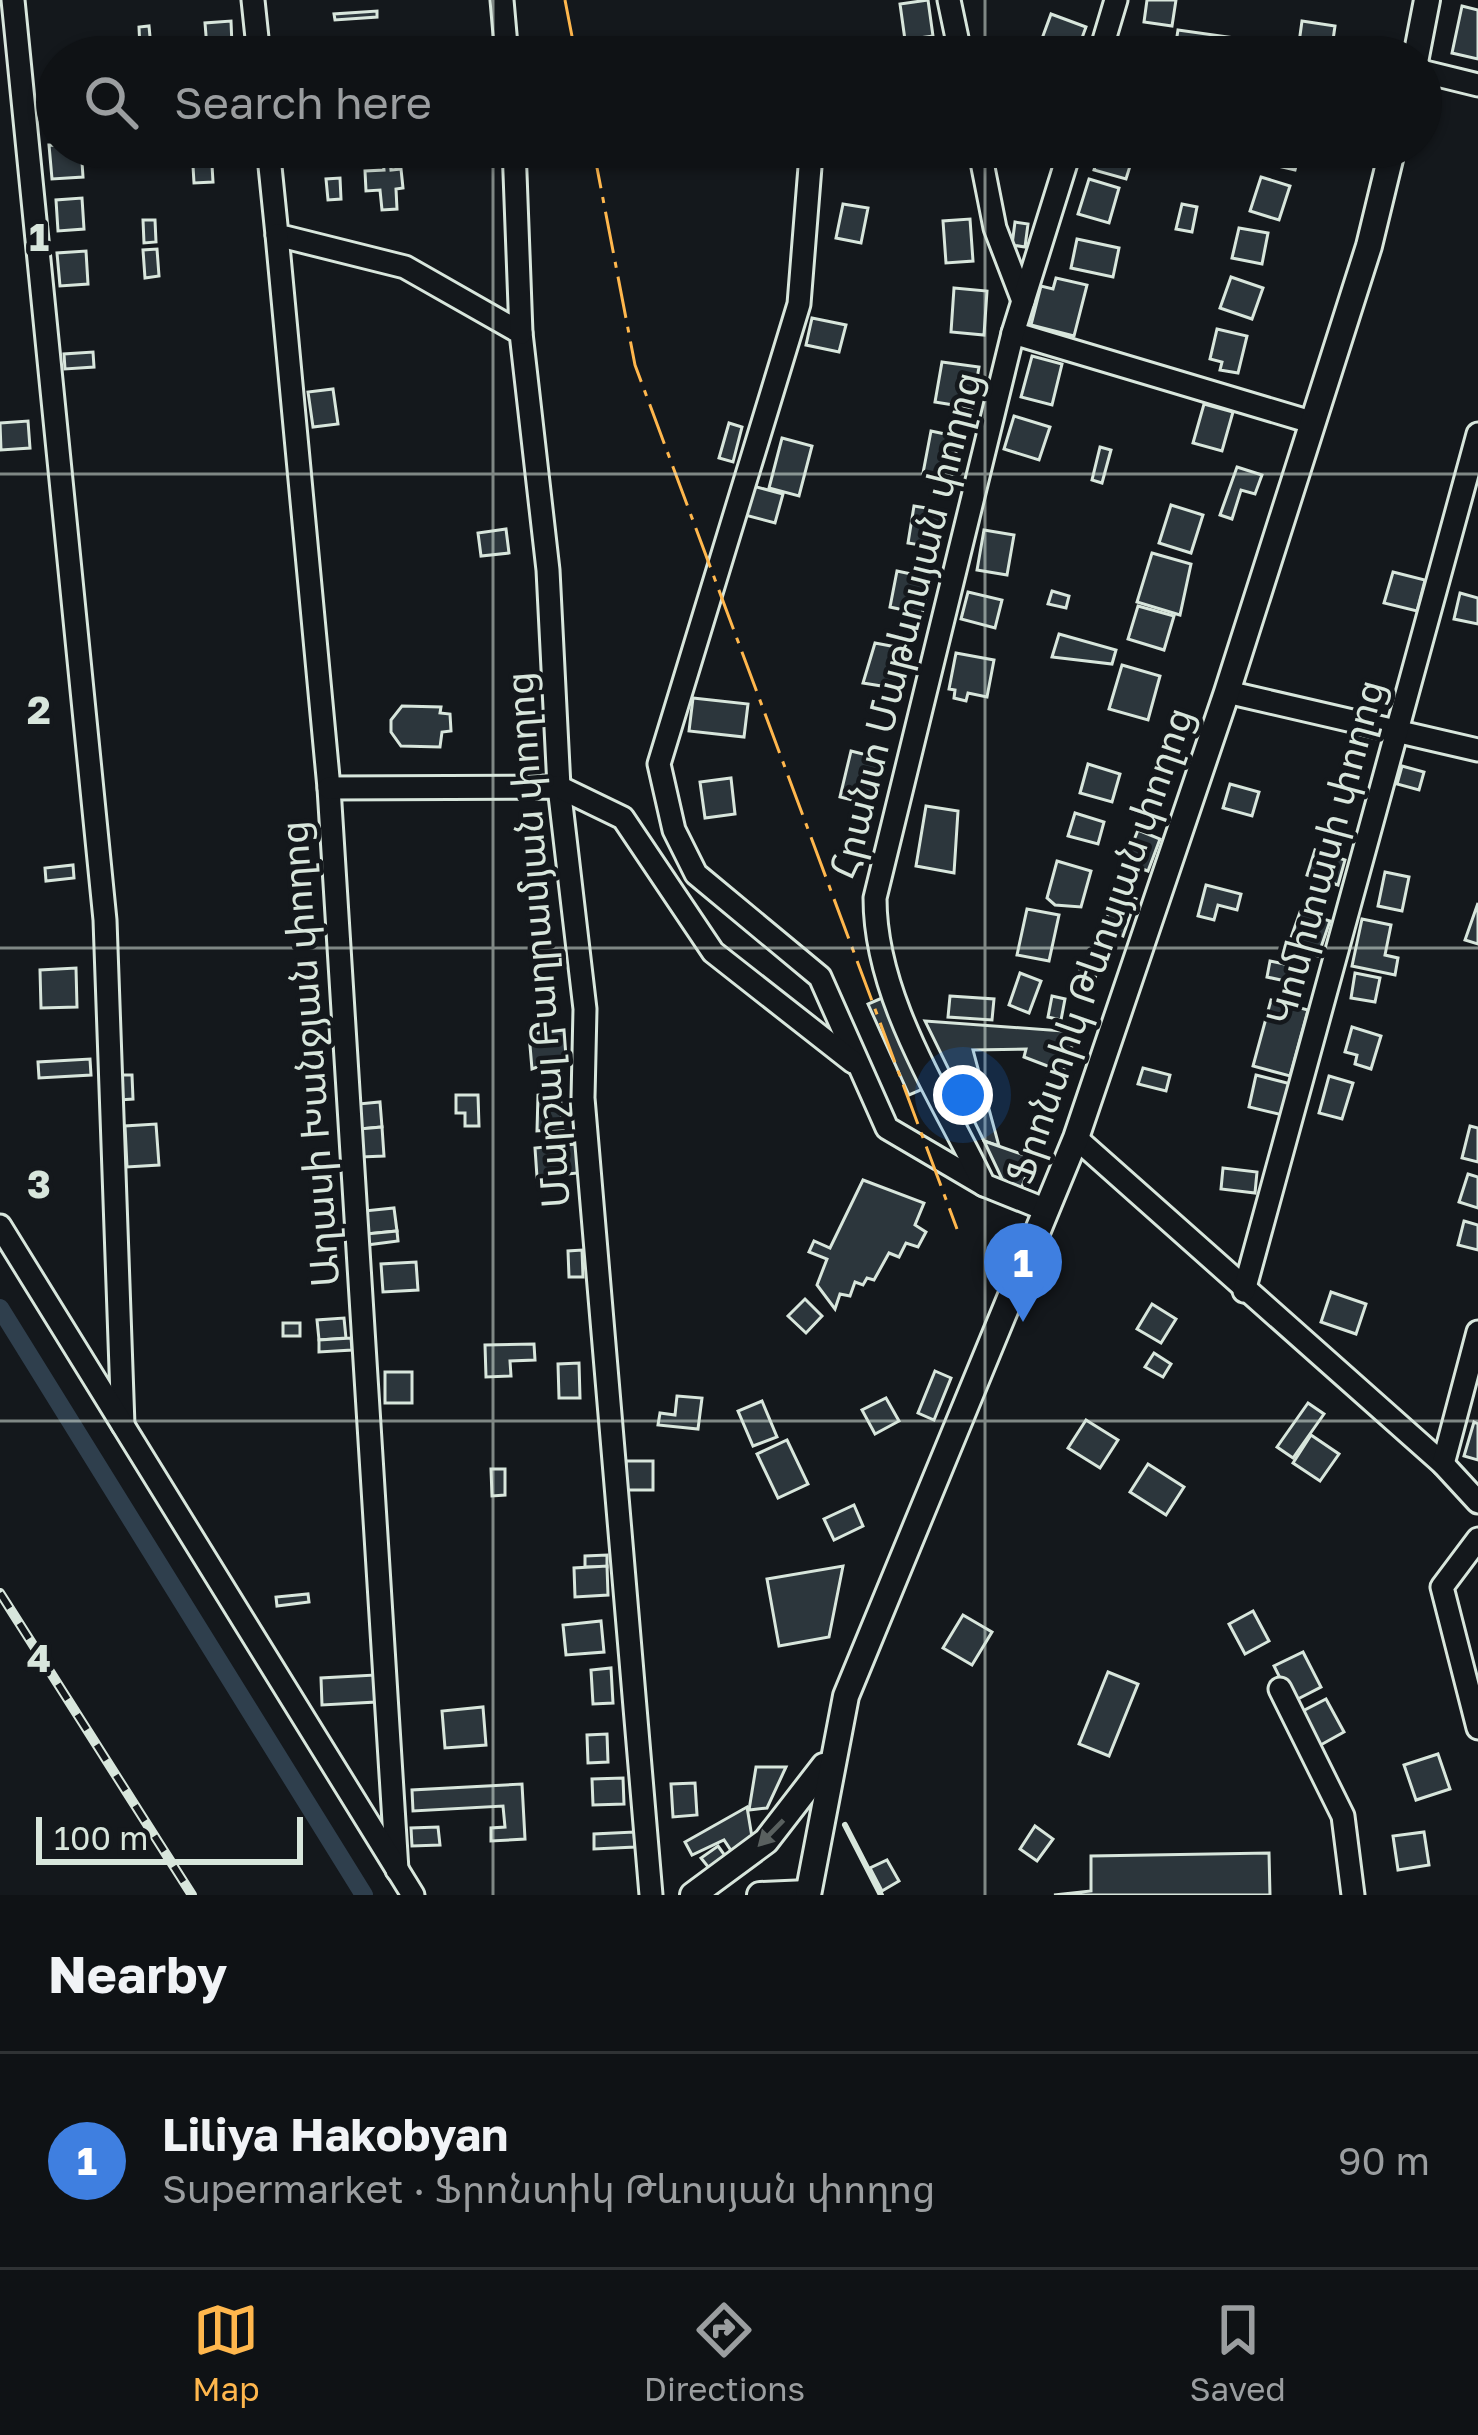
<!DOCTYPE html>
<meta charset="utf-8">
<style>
body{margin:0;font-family:"Golos Text","Noto Sans Armenian",sans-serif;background:#181b1e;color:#f1f3f6}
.scale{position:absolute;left:36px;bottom:30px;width:267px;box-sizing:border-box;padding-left:12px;border:6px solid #d8e6dc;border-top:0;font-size:33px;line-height:42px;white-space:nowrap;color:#d8e6dc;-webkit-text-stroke:9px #14181c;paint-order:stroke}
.you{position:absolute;left:963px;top:1095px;width:42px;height:42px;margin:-30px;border:9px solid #fff;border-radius:50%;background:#1a73e8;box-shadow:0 0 0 18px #1a73e833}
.badge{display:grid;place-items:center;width:78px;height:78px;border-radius:50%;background:#ffb74d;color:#fff;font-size:39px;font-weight:700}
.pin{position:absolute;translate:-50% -99px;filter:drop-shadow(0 3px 6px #0008)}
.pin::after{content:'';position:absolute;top:63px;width:42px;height:36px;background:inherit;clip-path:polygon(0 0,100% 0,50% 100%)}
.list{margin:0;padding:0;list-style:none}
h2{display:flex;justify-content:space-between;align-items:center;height:156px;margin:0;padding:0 48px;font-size:51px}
h2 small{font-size:39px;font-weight:400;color:#9b9ea0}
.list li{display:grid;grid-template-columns:78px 1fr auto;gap:36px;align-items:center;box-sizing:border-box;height:216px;padding:0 48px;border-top:3px solid #2f3234}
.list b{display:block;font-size:45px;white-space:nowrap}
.list p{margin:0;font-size:39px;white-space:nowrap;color:#9b9ea0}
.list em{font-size:39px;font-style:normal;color:#9b9ea0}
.icon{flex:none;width:66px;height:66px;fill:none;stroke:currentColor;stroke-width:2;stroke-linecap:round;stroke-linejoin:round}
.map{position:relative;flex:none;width:1478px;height:1895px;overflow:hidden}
.search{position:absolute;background:#0f1215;box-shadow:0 3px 9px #0004;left:36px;right:36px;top:36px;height:132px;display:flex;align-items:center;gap:30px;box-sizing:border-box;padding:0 42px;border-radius:66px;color:#9b9ea0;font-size:45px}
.sheet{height:372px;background:#0f1215}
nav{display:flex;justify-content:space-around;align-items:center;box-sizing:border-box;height:168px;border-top:3px solid #2f3234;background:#0f1215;font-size:33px;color:#9b9ea0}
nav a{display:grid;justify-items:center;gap:6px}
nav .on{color:#ffb74d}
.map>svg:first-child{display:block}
</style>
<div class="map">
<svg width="1478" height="1895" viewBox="0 0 1478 1895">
<rect width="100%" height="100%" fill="#14181c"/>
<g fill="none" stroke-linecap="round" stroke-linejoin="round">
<path stroke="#2f3f4d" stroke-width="18" d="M0,1308L364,1895"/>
</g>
<g fill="#2c363c" stroke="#d8e6dc" stroke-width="3">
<path d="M928,0L933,36L905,40L900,4Z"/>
<path d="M1147,0H1176L1172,26L1144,22Z"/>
<path d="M1462,6L1478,10V59L1452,53Z"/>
<path d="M377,11V17L335,20L334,14Z"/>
<path d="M1051,14L1086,27L1075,57L1040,44Z"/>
<path d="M231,21L232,46L207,48L205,23Z"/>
<path d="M1302,21L1335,26L1331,54L1298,50Z"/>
<path d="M149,26L151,48H140L139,27Z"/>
<path d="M1178,30L1235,38L1232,57L1174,55Z"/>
<path d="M49,145L81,147L83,177L52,179Z"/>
<path d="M1101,147H1136L1126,179L1094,170Z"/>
<path d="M1264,147H1301L1295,170L1261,162Z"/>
<path d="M390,159L391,170L401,169L403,188L396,189L397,209L382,210L380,190L366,191L365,171L384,170L383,160Z"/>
<path d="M212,165L213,182L194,183L193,166Z"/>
<path d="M1261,177L1290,186L1279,220L1250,211Z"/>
<path d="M340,178L341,199L328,200L326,179Z"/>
<path d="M1089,179L1119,188L1109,223L1078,214Z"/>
<path d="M82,198L84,229L58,231L56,200Z"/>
<path d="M843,204L868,208L861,243L836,238Z"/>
<path d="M1182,204L1197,207L1192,232L1176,229Z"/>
<path d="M970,219L973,261L946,263L943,221Z"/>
<path d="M143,220H155L156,242L144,243Z"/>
<path d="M1015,222L1028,224L1025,247L1012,245Z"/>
<path d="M1239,228L1268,233L1262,264L1232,258Z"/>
<path d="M1077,239L1119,248L1113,277L1071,268Z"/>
<path d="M157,249L159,276L145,278L143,250Z"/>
<path d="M86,251L88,284L60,286L57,253Z"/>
<path d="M1231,277L1263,288L1252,319L1220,308Z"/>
<path d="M1056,278L1087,285L1074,336L1031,325L1041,286L1053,289Z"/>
<path d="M954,288L987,291L984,335L951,332Z"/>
<path d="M812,318L846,325L839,352L806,345Z"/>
<path d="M1217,329L1247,336L1238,373L1220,370L1222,362L1210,359Z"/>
<path d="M93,352L94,367L65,369L64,354Z"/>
<path d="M1032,356L1062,364L1052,405L1021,397Z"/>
<path d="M942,362L979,367L972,408L935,402Z"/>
<path d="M333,389L338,424L313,427L308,392Z"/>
<path d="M1204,404L1233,412L1222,451L1193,443Z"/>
<path d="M1014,416L1050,427L1039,460L1004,449Z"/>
<path d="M28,421L30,448L1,450L0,423Z"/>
<path d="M729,423L742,427L733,462L719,458Z"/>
<path d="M931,431L959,437L951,479L923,473Z"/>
<path d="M782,438L812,446L799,496L769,488Z"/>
<path d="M1100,447L1111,450L1102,483L1092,480Z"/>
<path d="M1237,467L1262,475L1255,494L1241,490L1232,519L1220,515Z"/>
<path d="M753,486L783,494L775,523L745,515Z"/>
<path d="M1171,505L1203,515L1191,553L1159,543Z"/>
<path d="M914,506L945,511L939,548L908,543Z"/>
<path d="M506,529L509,553L481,556L478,533Z"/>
<path d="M984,530L1014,535L1007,575L977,570Z"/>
<path d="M1152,553L1191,564L1180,615L1137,602Z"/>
<path d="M897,571L930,578L922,614L890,607Z"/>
<path d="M1393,572L1425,580L1417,611L1384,603Z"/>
<path d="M1052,591L1069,596L1066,608L1048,604Z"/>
<path d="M968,592L1002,600L995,628L961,619Z"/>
<path d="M1460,593L1478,598V624L1454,619Z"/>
<path d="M1138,606L1174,616L1164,650L1128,639Z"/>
<path d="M1059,634L1116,650L1112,664L1052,657Z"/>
<path d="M875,643L907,649L900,689L863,683Z"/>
<path d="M956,653L994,660L987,697L968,693L966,701L954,698L955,690L949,689Z"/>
<path d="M1122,665L1160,676L1148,720L1109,709Z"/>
<path d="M693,698L748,704L744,737L689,731Z"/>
<path d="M402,706L441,707L440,713L450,714L451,731L442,732L440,747L401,746L391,732V720Z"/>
<path d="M851,751L883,759L872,805L840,797Z"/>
<path d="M1088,764L1120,774L1112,802L1080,793Z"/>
<path d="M1402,766L1424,772L1419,790L1397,784Z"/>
<path d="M731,778L735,814L705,818L700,782Z"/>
<path d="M1230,784L1259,792L1252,816L1223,808Z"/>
<path d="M926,806L958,811L954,873L916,866Z"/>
<path d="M1075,813L1104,822L1098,844L1068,836Z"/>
<path d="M1138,830L1160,839L1148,871L1125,863Z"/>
<path d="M1315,850L1345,860L1338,885L1307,875Z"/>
<path d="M1057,861L1091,871L1081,907L1055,905L1047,898Z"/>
<path d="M73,865L74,878L46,881L45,868Z"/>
<path d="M1385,872L1409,877L1402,911L1378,906Z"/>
<path d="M1206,885L1241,894L1237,910L1218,905L1214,920L1198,916Z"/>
<path d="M1117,892L1136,899L1123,936L1103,928Z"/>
<path d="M1478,903V944L1465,940Z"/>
<path d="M1027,909L1059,915L1049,961L1017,955Z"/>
<path d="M1300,912L1330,921L1318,956L1288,946Z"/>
<path d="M1362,919L1391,925L1385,955L1398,958L1395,975L1352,966Z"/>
<path d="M1270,961L1303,968L1299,984L1267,977Z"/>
<path d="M1081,966L1097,971L1092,990L1075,985Z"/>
<path d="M76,968L77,1007L41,1008L40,970Z"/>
<path d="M1020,973L1041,981L1029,1013L1009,1005Z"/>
<path d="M1355,973L1380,978L1375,1002L1351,998Z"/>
<path d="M950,996L994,999L992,1020L948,1017Z"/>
<path d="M1052,996L1065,999L1061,1020L1048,1017Z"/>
<path d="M882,998L923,1089L909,1095L868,1004Z"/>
<path d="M1271,1000L1308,1010L1290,1076L1253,1066Z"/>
<path d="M925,1021L1077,1032L1063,1072L1024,1057L1026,1049L973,1050L999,1146L984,1141Z"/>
<path d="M1352,1027L1381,1036L1371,1069L1355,1064L1357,1055L1345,1052Z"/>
<path d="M564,1030L566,1057L532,1069L529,1034Z"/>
<path d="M90,1059L91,1075L39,1078L38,1062Z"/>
<path d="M1143,1068L1170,1075L1166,1091L1138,1084Z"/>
<path d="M118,1075H132L133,1099L119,1100Z"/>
<path d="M1256,1075L1295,1085L1287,1116L1249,1107Z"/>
<path d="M1329,1076L1353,1083L1342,1119L1319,1113Z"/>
<path d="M560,1093L563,1129L537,1131L538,1095Z"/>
<path d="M456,1095H478L479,1126H465V1113H456Z"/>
<path d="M380,1102L382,1127L359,1129L358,1104Z"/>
<path d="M156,1124L159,1165L127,1167L125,1126Z"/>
<path d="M1470,1126L1478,1128V1162L1462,1158Z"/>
<path d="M382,1127L384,1156L361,1157L359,1129Z"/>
<path d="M984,1141L1033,1158L1021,1189L1003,1181Z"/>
<path d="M576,1144L578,1173L537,1177L535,1148Z"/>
<path d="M1223,1168L1257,1172L1255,1193L1221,1189Z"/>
<path d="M1468,1174L1478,1177V1208L1459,1202Z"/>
<path d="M863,1180L924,1203L915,1225L926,1232L918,1247L906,1243L899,1257L889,1253L874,1280L867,1278L863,1285L855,1282L850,1296L840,1294L835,1309L817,1285L827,1259L809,1252L814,1241L830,1248Z"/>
<path d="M394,1208L397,1231L366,1234L364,1211Z"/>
<path d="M1464,1221L1478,1225V1250L1458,1245Z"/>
<path d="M397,1231L398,1241L367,1245L366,1234Z"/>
<path d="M582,1250L583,1277H569L568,1251Z"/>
<path d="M416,1262L418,1290L383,1292L381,1264Z"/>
<path d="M1331,1292L1366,1304L1356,1334L1321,1322Z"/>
<path d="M805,1299L822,1316L806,1333L788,1316Z"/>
<path d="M1152,1304L1176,1319L1161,1343L1137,1329Z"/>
<path d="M344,1318L346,1338L319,1340L317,1320Z"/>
<rect x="283" y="1323" width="17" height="13"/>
<path d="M351,1338L352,1350L319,1352V1340Z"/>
<path d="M534,1344L535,1360L510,1361L511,1376L486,1377L485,1345Z"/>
<path d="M1154,1353L1171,1364L1163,1377L1145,1367Z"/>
<path d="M579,1363L580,1398H559L558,1364Z"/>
<path d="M935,1371L951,1378L934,1420L918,1413Z"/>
<rect x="385" y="1372" width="27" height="31"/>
<path d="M677,1396L702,1398L698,1429L658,1425L660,1413L675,1415Z"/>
<path d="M886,1398L899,1421L875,1434L862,1410Z"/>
<path d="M762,1401L777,1437L753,1446L738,1411Z"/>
<path d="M1308,1403L1324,1414L1293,1458L1277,1447Z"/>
<path d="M1086,1420L1118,1440L1100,1468L1068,1448Z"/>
<path d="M1474,1422L1478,1424V1460L1464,1456Z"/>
<path d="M1311,1435L1339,1454L1320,1481L1293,1463Z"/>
<path d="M787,1440L808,1484L778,1498L757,1454Z"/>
<rect x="626" y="1461" width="27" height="29"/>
<path d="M1148,1464L1184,1487L1166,1515L1130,1492Z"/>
<path d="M491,1469H505V1495L492,1496Z"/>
<path d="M854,1505L863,1526L834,1540L824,1519Z"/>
<path d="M607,1555V1567H585V1556Z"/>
<path d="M607,1566L608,1595L575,1597L574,1568Z"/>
<path d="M843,1566L829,1637L779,1646L767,1579Z"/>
<path d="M308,1594L309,1602L277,1606L276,1597Z"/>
<path d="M1253,1611L1269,1641L1245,1654L1229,1624Z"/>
<path d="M963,1615L992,1632L972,1665L943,1648Z"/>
<path d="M601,1621L604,1652L566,1655L563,1625Z"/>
<path d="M1303,1652L1321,1687L1292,1702L1274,1666Z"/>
<path d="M611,1668L613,1703L593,1704L591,1670Z"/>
<path d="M1108,1672L1138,1684L1109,1756L1079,1744Z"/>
<path d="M375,1675L376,1702L322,1705L321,1678Z"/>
<path d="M1326,1699L1344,1732L1317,1747L1299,1713Z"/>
<path d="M483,1707L486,1745L445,1748L442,1711Z"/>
<path d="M607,1734L608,1762L588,1763L587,1735Z"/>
<path d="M1438,1754L1450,1789L1416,1800L1404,1765Z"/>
<path d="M756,1767H786L767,1808L749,1810Z"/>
<path d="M623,1778L624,1804L593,1805L592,1779Z"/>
<path d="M695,1783L697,1815L673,1817L671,1784Z"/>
<path d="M522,1784L525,1839L491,1841V1828L505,1827L503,1806L413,1811L412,1790Z"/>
<path d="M747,1807L752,1837L732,1852L724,1840L692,1855L685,1842Z"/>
<path d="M1035,1826L1053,1839L1037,1861L1020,1849Z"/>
<path d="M438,1827L440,1845L412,1846L411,1828Z"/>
<path d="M634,1832L635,1847L594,1849V1834Z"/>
<path d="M1424,1832L1429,1865L1398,1870L1393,1836Z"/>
<path d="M718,1846L726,1857L709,1868L701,1858Z"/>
<path d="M1269,1853L1270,1895H1054L1091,1891V1856Z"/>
<path d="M887,1860L899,1881L882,1891L870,1868Z"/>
</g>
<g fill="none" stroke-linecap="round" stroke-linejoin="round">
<defs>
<g id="minor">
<path d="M13,0L105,920L123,1425"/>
<path d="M253,0L259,57"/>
<path d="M502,0L507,57"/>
<path d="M949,0L961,57"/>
<path d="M1099,57L1116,0"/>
<path d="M1421,71L1478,85"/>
<path d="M268,147L277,235L405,267L521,333L548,570L559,787L585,1009L583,1098L651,1895"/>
<path d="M514,147L521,333"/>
<path d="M979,147L995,228L1023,301"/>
<path d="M810,167L799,304L659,764L674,830L696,874L820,977L887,1128L984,1185"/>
<path d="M277,235L329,788L397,1870"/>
<path d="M1013,333L1311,422"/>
<path d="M1227,692L1478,750"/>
<path d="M329,788L559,787L623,818L713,952L853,1062"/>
<path d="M1076,1138L1443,1464L1478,1502"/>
<path d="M1044,1209L984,1185C941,1095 875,999 875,898L1013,333L1071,147"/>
<path d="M0,1226L413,1895"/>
<path d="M1244,1291L1478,434"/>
<path d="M1443,1464L1478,1332"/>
<path d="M1478,1539L1442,1587L1478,1728"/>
<path d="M1280,1689L1343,1816L1353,1895"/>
</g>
<g id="major">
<path d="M1416,57L1427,0"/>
<path d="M693,1895L766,1841L824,1766"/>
<path d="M760,1895L808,1893"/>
<path d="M808,1895L846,1696L1076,1138L1227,692L1369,246L1393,147"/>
</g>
</defs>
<use href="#minor" stroke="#d8e6dc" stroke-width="27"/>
<use href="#major" stroke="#d8e6dc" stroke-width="30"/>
<use href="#minor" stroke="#14181c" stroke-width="21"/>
<use href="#major" stroke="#14181c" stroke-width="24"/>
<defs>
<path id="rail" d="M0,1593L192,1895"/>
</defs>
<use href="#rail" stroke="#d8e6dc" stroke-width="10"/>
<use href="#rail" stroke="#14181c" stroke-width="6" stroke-dasharray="18" stroke-linecap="butt"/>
<path stroke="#d8e6dc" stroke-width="6" d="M845,1825L881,1895"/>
<g stroke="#ffb74d" stroke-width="3" stroke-dasharray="42 9 6 9" stroke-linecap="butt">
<path d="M565,0L576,57"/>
<path d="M593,147L635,365L957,1229"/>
</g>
</g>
<defs><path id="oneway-solid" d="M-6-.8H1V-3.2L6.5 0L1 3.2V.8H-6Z" transform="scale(3)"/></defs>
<use fill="#59605f" href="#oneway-solid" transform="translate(771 1833) rotate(134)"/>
<path fill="none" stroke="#d8e6dc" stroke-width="3" stroke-opacity="0.55" d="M493,0V57M985,0V57M493,147V1895M985,147V1895M0,474H1478M0,948H1478M0,1421H1478"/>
<g text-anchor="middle" stroke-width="9" stroke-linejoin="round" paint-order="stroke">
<g font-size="39" fill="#d8e6dc" stroke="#14181c">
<text transform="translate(905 625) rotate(-76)" y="14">Հրանտ Մաթևոսյան փողոց</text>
<text transform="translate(1325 852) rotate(-75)" y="14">Կոմիտասի փողոց</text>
<text transform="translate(537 940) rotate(-94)" y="14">Մարշալ Բաղրամյան փողոց</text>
<text transform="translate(1099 945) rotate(-71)" y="14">Ֆրոնտիկ Թևոսյան փողոց</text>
<text transform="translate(309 1054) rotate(-94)" y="14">Աղասի Խանջյան փողոց</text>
</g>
</g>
<g font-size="39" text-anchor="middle" font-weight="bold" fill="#d8e6dc" stroke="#14181c" stroke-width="9" stroke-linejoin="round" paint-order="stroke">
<text x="39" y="251">1</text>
<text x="39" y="724">2</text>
<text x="39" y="1198">3</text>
<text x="39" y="1672">4</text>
</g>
</svg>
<div class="scale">100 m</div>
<div class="you"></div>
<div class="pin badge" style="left:1023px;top:1322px;background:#3f7fe0">1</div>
<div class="search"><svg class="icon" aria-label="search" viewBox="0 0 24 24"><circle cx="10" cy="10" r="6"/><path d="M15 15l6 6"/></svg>Search here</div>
</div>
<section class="sheet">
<h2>Nearby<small></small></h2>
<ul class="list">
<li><span class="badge" style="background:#3f7fe0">1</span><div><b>Liliya Hakobyan</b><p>Supermarket · Ֆրոնտիկ Թևոսյան փողոց</p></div><em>90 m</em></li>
</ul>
</section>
<nav>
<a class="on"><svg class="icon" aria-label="map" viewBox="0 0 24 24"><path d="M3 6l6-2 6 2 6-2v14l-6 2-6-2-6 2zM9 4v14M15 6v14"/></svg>Map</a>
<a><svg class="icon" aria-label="directions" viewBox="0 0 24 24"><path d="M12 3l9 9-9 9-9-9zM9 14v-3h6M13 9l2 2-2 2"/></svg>Directions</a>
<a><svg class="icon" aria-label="saved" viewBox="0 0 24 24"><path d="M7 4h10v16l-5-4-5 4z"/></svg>Saved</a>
</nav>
